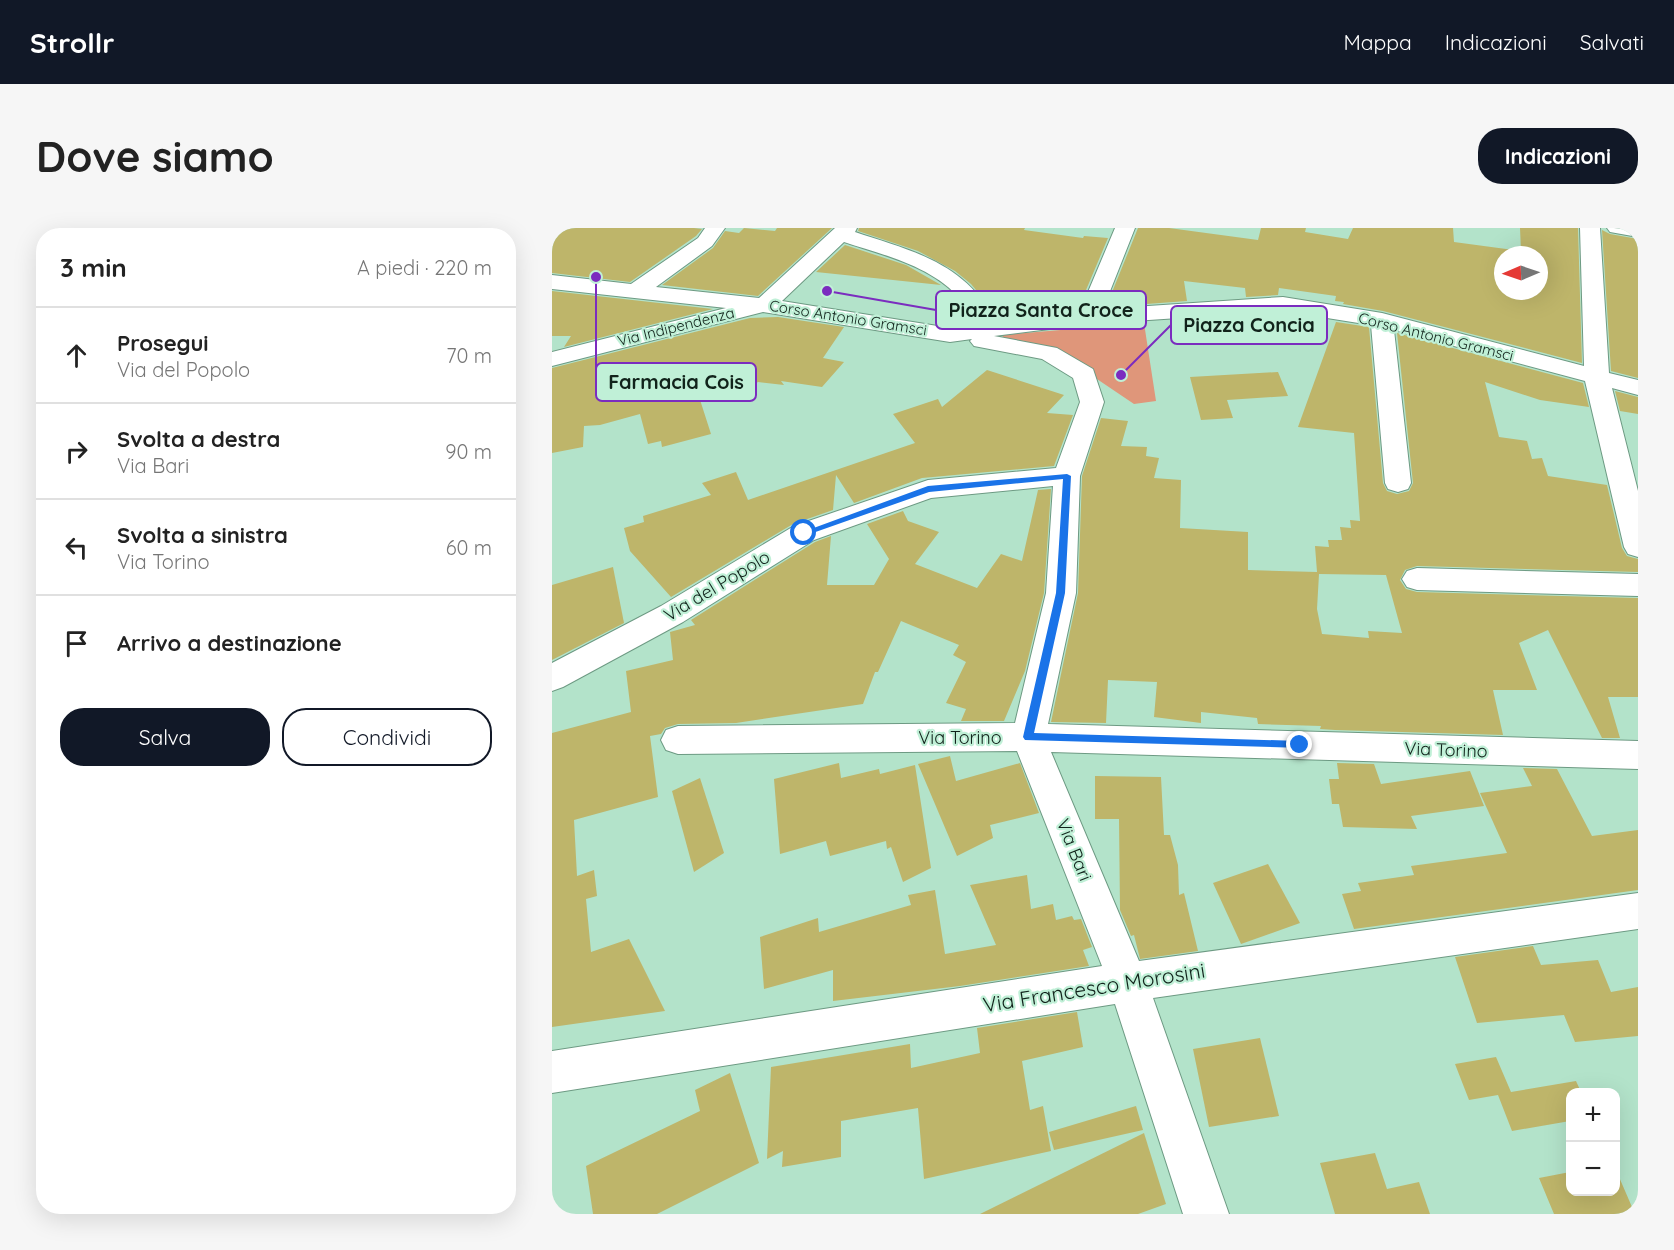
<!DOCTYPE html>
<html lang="it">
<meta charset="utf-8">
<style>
body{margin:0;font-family:Quicksand,sans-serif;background:#f6f6f6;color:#222}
.controls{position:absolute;right:18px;bottom:18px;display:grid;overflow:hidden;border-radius:12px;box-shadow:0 6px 24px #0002}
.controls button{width:54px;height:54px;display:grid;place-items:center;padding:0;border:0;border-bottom:2px solid #e0e0e0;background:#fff;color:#222;font:30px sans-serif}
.compass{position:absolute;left:942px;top:18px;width:54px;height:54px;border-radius:50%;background:#fff;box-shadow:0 6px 24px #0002;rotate:268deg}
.stop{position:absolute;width:18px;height:18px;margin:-14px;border:4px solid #1a73e8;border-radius:50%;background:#fff}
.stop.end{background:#1a73e8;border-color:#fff;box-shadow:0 2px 6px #0008}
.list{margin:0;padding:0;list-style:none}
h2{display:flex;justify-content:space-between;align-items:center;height:78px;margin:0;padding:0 24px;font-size:26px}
h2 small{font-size:20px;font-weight:400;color:#767676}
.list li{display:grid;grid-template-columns:39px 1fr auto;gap:18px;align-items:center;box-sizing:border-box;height:96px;padding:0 24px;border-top:2px solid #e0e0e0}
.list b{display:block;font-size:22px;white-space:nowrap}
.list p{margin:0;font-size:20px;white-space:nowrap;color:#767676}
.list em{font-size:20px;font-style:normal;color:#767676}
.actions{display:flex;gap:12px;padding:18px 24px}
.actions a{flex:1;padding:14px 0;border:2px solid #111827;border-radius:24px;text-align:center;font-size:21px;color:#111827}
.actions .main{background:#111827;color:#fff}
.icon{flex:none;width:33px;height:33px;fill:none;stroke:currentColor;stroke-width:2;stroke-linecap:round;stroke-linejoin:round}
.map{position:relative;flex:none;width:1086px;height:986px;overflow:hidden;border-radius:24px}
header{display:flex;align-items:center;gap:36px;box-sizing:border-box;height:84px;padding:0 30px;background:#111827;color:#fff}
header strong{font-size:28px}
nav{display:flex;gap:33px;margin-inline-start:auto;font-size:21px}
.intro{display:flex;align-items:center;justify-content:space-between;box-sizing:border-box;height:144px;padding:0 36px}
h1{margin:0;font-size:42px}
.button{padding:15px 27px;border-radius:24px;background:#111827;color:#fff;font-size:21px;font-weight:700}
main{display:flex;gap:36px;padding:0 36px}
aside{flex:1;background:#fff;border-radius:24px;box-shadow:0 6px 24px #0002}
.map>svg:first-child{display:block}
</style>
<header>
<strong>Strollr</strong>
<nav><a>Mappa</a><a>Indicazioni</a><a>Salvati</a></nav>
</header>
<div class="intro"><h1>Dove siamo</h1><a class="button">Indicazioni</a></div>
<main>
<aside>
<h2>3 min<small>A piedi · 220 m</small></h2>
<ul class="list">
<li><svg class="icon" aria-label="ahead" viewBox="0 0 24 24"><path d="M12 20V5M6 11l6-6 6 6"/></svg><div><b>Prosegui</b><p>Via del Popolo</p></div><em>70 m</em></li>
<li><svg class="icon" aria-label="right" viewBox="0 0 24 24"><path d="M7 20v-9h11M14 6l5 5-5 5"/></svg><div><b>Svolta a destra</b><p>Via Bari</p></div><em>90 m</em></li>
<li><svg class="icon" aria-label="left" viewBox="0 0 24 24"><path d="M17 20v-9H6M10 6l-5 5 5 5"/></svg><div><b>Svolta a sinistra</b><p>Via Torino</p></div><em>60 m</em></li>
<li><svg class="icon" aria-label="arrive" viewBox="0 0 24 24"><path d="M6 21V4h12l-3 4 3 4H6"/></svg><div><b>Arrivo a destinazione</b></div></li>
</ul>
<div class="actions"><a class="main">Salva</a><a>Condividi</a></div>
</aside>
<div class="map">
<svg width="1086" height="986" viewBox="0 0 1086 986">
<rect width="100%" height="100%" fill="#b3e3ca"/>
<path fill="#df967a" d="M592,95L604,173L582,176L499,120L453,114L450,107Z"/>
<g fill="#beb56a" fill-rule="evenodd">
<path d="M0,0H142L150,1L144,8L78,54L0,45Z"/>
<path d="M192,0L223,3L225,0H280L206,68L110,57L161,20L173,3L187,5Z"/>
<path d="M307,0H473L472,2L531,10L532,8L556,10L526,81L444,92L433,73L419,56L403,43L366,23L306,3Z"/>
<path d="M586,0H617L706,12L709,0H754L753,4L796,11L801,0H901L902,14L969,23L968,0H1026L1030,135L831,83L791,76L792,74L783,73L784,68L727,60L726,67L694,69L693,60L632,53L635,73L554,79ZM951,27H987V63H951Z"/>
<path d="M1050,2L1058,6L1086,11V150L1059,143Z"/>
<path d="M293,17L354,37L389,57L264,44Z"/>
<path d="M0,63L161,81L12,119L19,108H0Z"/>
<path d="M226,89L292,99L271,130L292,134L270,159L229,153L232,157L206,154L183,169L141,150L159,206L110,219L109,213L96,216L88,186L48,197L32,198L31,219L0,225V140L198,90Z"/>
<path d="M784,94L817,99L831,255L835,263L845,266L857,263L861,255L845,105L1031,155L1037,179L988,172L933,154L947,209L975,213L980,231L990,230L996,248L1055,257L1070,320L1075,328L1086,331V344L865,338L853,342L848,352L854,361L865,364L1086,370V469H1056L1068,510H1050L996,402L967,415L985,462H941L951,507L783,502L768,501L769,498L706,496L705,490L649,484V495L602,489L605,454L556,452L554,495L499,494L526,365L530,248L549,190L576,193L569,218L595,219L594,228L607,230L602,250L629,252L628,300L696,304V342L765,344L763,318L777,319L776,312H790L788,299L799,300L798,292L808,293L802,205L746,199ZM767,346L834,347L850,405L816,403L817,410L770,406L765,381Z"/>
<path d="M435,142L512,167L495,185L521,187L502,238L370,250L302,275L284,247L281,282L241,296L119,369L78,323L72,300L92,294L91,288L159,267L150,255L184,244L196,272L363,215L341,186L386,171L390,179Z"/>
<path d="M726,144L736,168L675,172L681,190L649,192L638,149Z"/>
<path d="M1063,163L1086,169V186L1068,183Z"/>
<path d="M499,261L492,365L473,443L452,493H409L414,481L394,475L414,434L401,427L407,417L349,393L326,444H323L311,476L184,495L126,496L113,500L109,506L98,508L106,569L22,592L25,648L42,642L45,668L34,671L39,724L77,711L113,783L0,799V505L79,484L74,443L121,432L118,404L143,397L139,392L263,314L279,308L275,357H322L337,331L315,296L351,283L356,293L387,304L363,336L425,360L449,326L470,333L486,262Z"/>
<path d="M61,339L72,395L0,432V357Z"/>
<path d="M398,528L404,553L468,535L487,585L438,597L441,610L405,628L366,536Z"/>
<path d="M287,535L289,550L327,541L328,546L363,537L379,640L351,654L339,619L335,621L334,613L278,628L274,613L228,626L222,551Z"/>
<path d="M785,535L822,536L829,556L918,543L932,578L859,588L865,601L791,599L787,576H780L777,551H787Z"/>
<path d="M971,540L1005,541L1040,608L1086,602V662L802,701L790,666L809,663L806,655L862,647L859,638L955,625L928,565L980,558Z"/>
<path d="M543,548L609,549L612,607H618L626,637L627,667L632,665L646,723L588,731L582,707L579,708L568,682L567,591H543Z"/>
<path d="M148,550L172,625L142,644L120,563Z"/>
<path d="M716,636L748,695L689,716L661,655Z"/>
<path d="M475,647L479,681L501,676L504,692L520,688L522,692L529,691L540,719L531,722L537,738L408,758L281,773V742L212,761L208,709L266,690L267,704L359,677L356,667L383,662L393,726L444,717L418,657Z"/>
<path d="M981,718L989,737L1046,732L1059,764L1086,759V808L1023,814L1012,787L925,795L903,729Z"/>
<path d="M525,784L531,819L470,833L478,882L491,878L499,923L372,951L366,880L289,893V929L230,939L231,923L215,931L219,839L358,816L359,840L428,825L425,800Z"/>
<path d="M708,810L727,888L657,899L641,821Z"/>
<path d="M944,829L959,864L1024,853L1029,864H1018V893L960,903L946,867L917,872L903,836Z"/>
<path d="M178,845L207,935L105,986H41L34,938L148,883L143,862Z"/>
<path d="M584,878L591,902L502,922L497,904Z"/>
<path d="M592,905L614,976L586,986H428Z"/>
<path d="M823,925L835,961L867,954L878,986H783L768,935Z"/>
<path d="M1064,942L1083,986H1002L987,950L1018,944V963H1064Z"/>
</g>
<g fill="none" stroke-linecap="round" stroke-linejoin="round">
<defs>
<g id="minor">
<path d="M153,0H173L160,18L104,59L207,70L283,0H305L303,4C360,23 415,35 443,94L528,83L563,0H583L551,81L731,69L830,85L1032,138L1028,0H1048L1057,145L1086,152V167L1060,160L1086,263V329L1076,326L1072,319L1033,153L842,102L859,255L856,261L846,264L836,261L833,255L819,97L731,83L537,96L442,108L505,120L541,141L552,174L528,248L524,365L496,496L1086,513V541L499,524L587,733L1086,665V701L601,770L677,986H631L563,776L0,865V823L550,738L465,523L126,526L114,522L109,512L114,502L126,498L463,495L494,365L501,258L379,270L262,312L131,394L11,459L0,463V435L109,378L242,298L376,252L504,240L528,174L521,150L490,131L422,118L418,113L420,111L398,114L211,84L0,138V124L174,80L0,61V47L79,56L146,10ZM292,14C331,27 381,38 409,72C414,79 418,89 421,97L398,100L230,73Z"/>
<path d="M1055,0H1086V9L1058,4Z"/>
<path d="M865,340L1086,346V368L865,362L855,359L850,351L855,343Z"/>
</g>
</defs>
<use href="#minor" stroke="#6d9a83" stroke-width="2"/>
<use href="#minor" fill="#fff" fill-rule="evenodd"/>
</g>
<path fill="#1a73e8" d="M515,246L519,248L513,365L482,505L748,513L753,517L751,520L473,512L471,509L504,365L511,251L377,264L255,307L248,305L376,258Z"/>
<g text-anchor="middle" stroke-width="4.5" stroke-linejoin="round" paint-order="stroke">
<g font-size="15" fill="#11231b" stroke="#c0f0d7">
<text transform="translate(296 90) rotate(9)" y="5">Corso Antonio Gramsci</text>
<text transform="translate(124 99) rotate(-14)" y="5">Via Indipendenza</text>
<text transform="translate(884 109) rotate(14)" y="5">Corso Antonio Gramsci</text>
</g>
<g font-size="18" fill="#11231b" stroke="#c0f0d7">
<text transform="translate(165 358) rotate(-31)" y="6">Via del Popolo</text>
<text x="408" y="516">Via Torino</text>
<text transform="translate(894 522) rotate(2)" y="6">Via Torino</text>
<text transform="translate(522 622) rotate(68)" y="6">Via Bari</text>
</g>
<g font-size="21" fill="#11231b" stroke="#c0f0d7">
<text transform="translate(542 760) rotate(-9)" y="7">Via Francesco Morosini</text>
</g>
</g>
<path fill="none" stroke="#7b2cbf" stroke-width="2" d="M275 63L384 82M569 147L619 97M44 49L44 154"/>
<g fill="#7b2cbf" stroke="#c0f0d7" stroke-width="2">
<circle cx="275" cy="63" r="6"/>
<circle cx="569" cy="147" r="6"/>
<circle cx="44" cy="49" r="6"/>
</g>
<g fill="#c0f0d7" stroke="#7b2cbf" stroke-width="2">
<rect x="384" y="63" width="210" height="38" rx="6"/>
<rect x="619" y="78" width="156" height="38" rx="6"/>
<rect x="44" y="135" width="160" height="38" rx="6"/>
</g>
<g font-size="20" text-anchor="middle" font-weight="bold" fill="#11231b">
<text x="489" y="89">Piazza Santa Croce</text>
<text x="697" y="104">Piazza Concia</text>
<text x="124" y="161">Farmacia Cois</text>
</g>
</svg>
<div class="controls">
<button>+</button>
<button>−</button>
</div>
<svg class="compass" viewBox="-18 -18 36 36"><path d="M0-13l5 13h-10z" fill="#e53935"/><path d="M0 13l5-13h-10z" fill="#767676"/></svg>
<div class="stop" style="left:252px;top:305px"></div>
<div class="stop end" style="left:748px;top:517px"></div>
</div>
</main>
